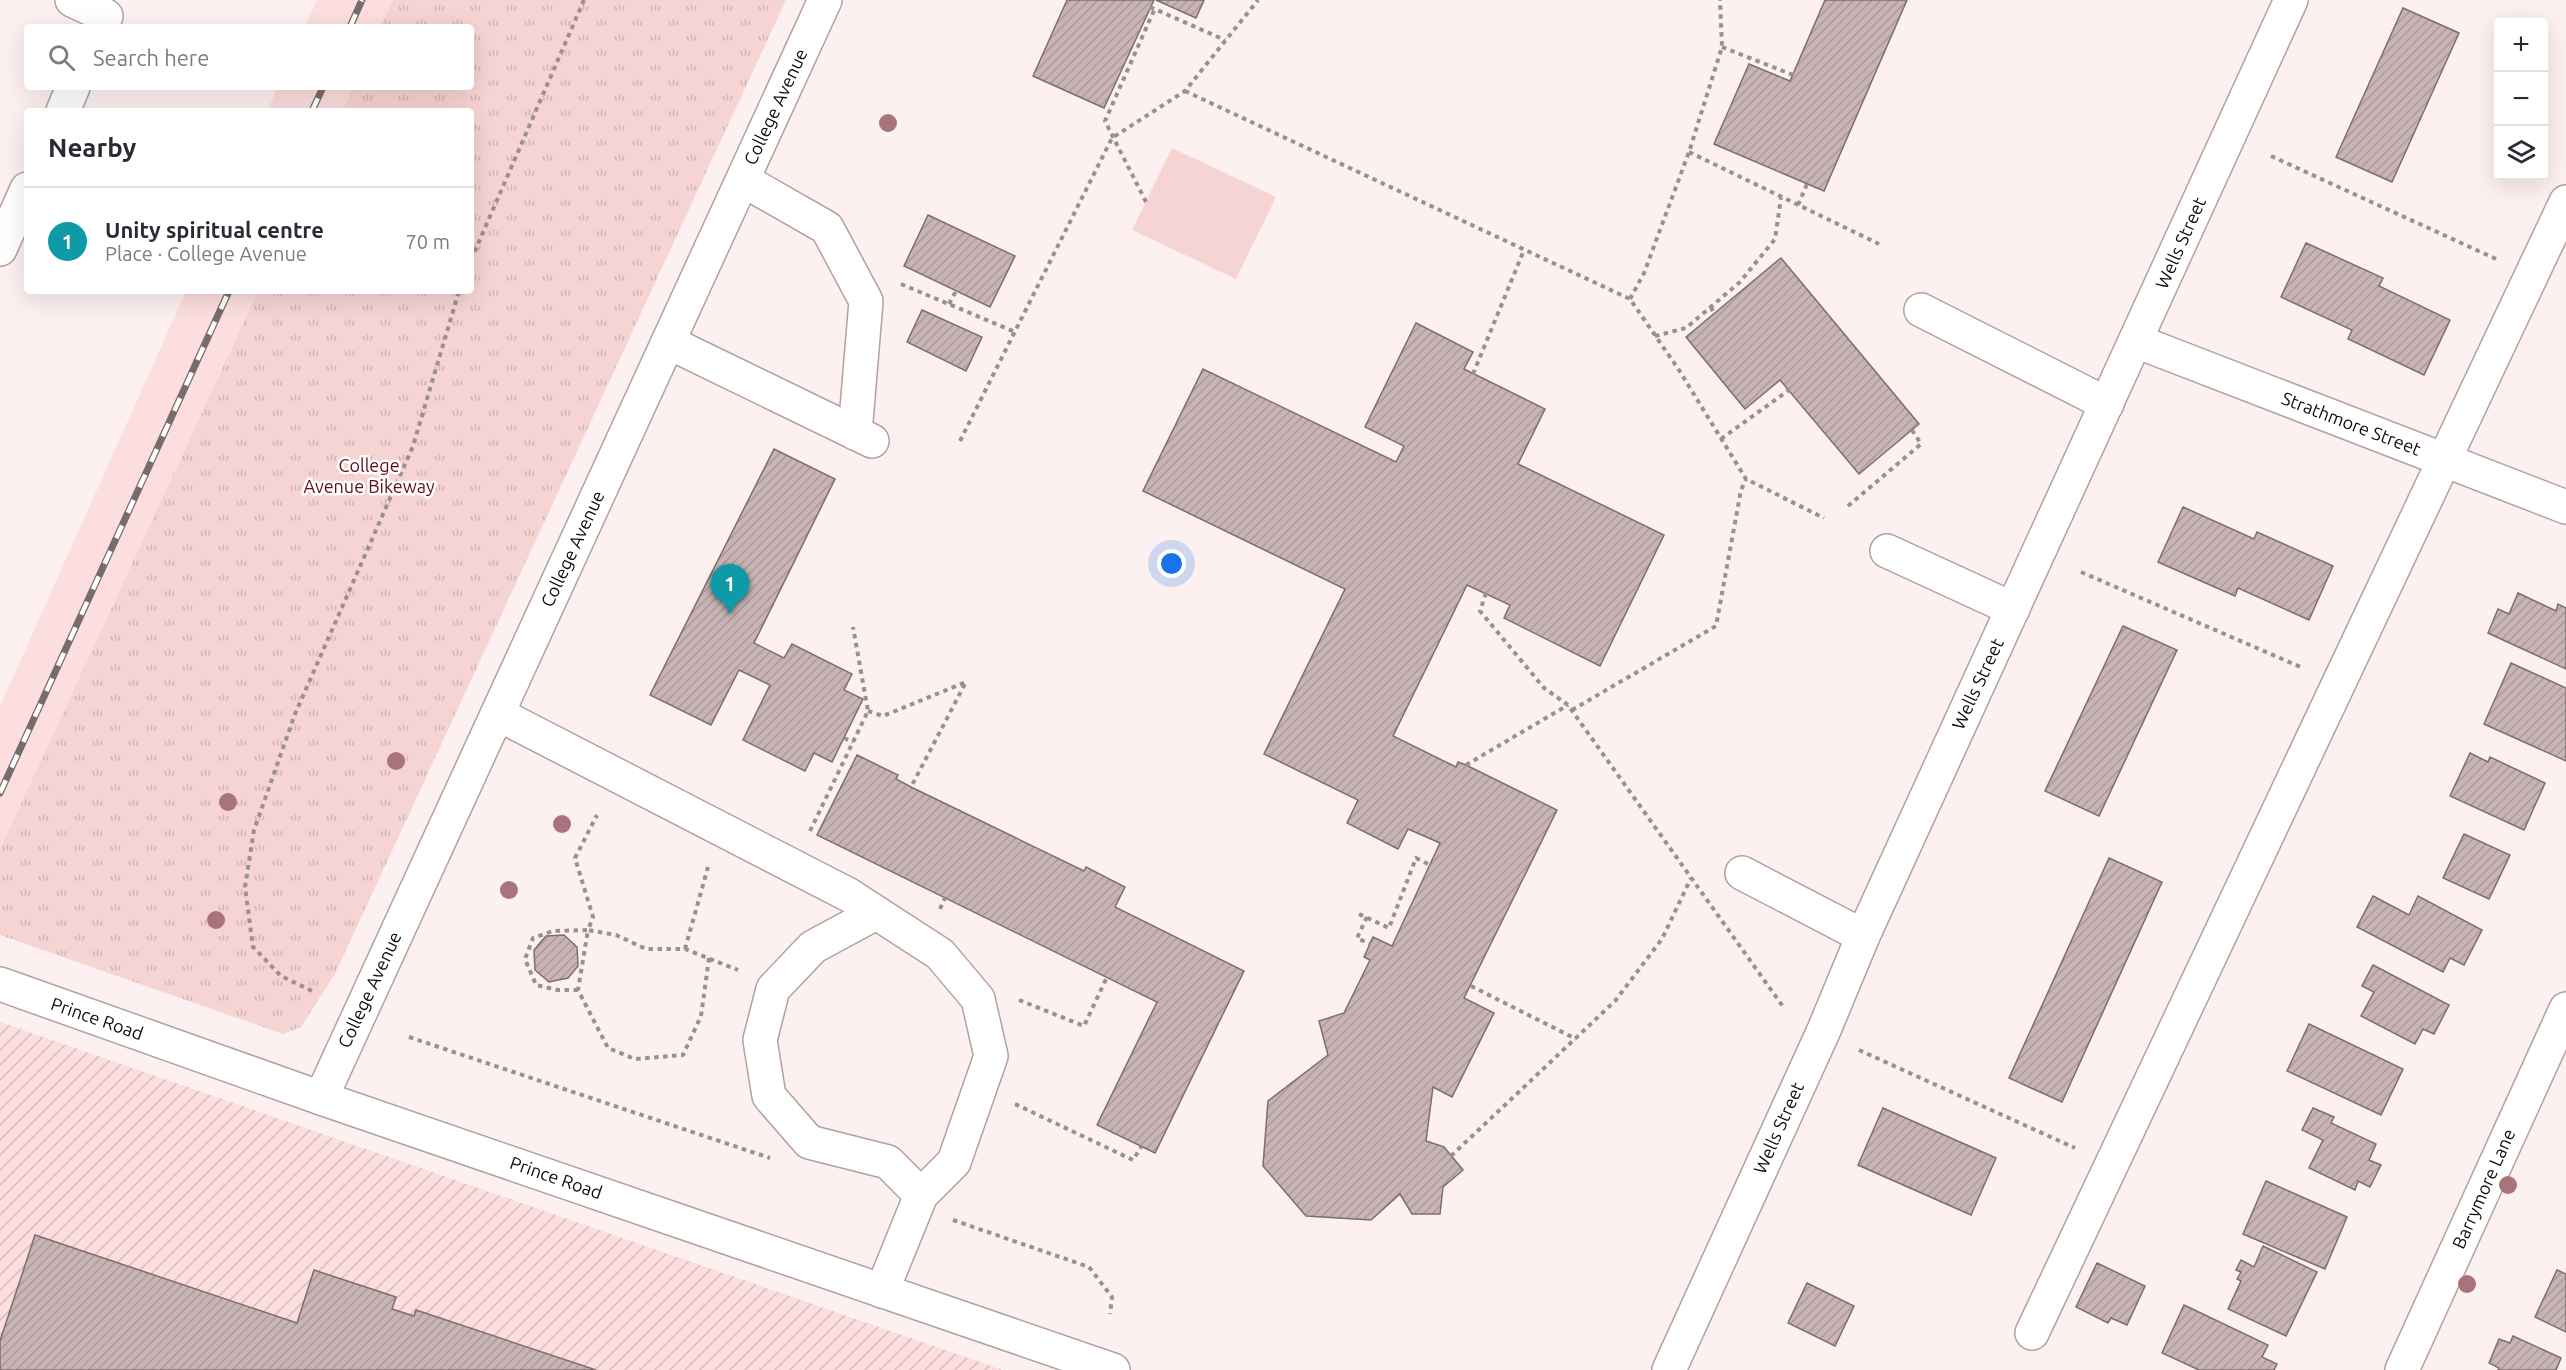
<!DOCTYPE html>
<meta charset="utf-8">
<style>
body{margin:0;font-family:Ubuntu,sans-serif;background:#f7f7f7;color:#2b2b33}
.controls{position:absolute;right:18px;top:18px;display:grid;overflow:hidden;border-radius:6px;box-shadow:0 6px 24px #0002}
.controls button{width:54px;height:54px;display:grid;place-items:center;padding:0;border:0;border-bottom:2px solid #e1e1e2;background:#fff;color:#2b2b33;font:30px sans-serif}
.you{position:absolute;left:1172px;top:564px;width:21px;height:21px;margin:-15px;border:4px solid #fff;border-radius:50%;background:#1a73e8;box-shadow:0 0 0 9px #1a73e833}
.badge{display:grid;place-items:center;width:39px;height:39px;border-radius:50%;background:#1a676b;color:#fff;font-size:20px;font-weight:700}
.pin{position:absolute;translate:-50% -50px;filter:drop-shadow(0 2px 3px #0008)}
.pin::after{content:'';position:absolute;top:32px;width:21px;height:18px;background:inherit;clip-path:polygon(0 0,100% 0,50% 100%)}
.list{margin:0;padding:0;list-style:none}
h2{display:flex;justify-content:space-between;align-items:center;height:78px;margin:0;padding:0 24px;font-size:26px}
h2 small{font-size:20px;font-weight:400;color:#7c7c81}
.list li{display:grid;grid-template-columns:39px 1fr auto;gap:18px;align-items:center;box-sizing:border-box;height:108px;padding:0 24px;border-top:2px solid #e1e1e2}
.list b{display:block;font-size:22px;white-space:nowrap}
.list p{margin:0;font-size:20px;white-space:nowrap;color:#7c7c81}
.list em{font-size:20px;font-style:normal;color:#7c7c81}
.icon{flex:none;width:33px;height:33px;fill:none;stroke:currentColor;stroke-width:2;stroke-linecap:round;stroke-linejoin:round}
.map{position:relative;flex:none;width:2566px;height:1370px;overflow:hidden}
.search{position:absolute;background:#fff;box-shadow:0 6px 24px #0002;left:24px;top:24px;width:450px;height:66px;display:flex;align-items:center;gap:15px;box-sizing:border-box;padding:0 21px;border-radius:6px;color:#7c7c81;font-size:22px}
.panel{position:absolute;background:#fff;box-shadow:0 6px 24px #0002;left:24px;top:108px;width:450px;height:186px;border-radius:6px}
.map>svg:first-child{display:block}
</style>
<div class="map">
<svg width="2566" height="1370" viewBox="0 0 2566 1370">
<defs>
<pattern id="industrial-furrows" width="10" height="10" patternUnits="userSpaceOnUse" patternTransform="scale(1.5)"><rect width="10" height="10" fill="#fcdede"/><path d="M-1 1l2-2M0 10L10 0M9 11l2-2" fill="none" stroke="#d7bdbd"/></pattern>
<pattern id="park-tufts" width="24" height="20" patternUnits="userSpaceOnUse" patternTransform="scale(1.5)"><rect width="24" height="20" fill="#f6d4d3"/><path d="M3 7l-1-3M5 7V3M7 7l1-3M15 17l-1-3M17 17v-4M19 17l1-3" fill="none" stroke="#d2b5b4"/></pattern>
<pattern id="building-hatch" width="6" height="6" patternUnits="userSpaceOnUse" patternTransform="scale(1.5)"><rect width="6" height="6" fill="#c8b4b4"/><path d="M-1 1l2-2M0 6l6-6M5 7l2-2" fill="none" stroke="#ab9999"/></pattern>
</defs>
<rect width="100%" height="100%" fill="#fdf0f0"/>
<g fill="#fcdede">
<path d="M317,0H393L380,27H305Z"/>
<path d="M278,87H353L342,111H267Z"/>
<path d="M186,291H258L0,849V706Z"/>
</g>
<path fill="url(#industrial-furrows)" d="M0,1022L1003,1370H0Z"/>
<path fill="#f6d4d3" d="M1172,148L1276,197L1236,279L1132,230Z"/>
<path fill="url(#park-tufts)" d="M393,0H786L335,974L301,1027L283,1034L0,935V849L258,291H471V111H342L353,87H471V27H380Z"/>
<g fill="url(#building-hatch)" stroke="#7f6d6d" stroke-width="1.5">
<path d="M1067,0H1154L1104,108L1033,76Z"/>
<path d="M1156,0H1204L1196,18Z"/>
<path d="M1825,0H1907L1824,191L1714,144L1749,64L1790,81Z"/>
<path d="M2403,8L2459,33L2392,182L2336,157Z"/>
<path d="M928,215L1015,256L990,307L904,266Z"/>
<path d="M2306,243L2383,278L2379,286L2450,320L2424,375L2348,339L2352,330L2281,297Z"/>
<path d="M1781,258L1919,424L1859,474L1780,380L1745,409L1686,337Z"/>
<path d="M922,310L982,337L966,371L907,342Z"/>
<path d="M1416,323L1473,352L1464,369L1545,409L1518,464L1664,535L1600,666L1504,618L1510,605L1467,585L1393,736L1456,767L1458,762L1466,765L1557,810L1464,998L1494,1013L1452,1097L1433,1087L1426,1141L1444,1147L1463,1170L1443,1187L1440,1214H1412L1400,1194L1371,1220L1306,1216L1263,1166L1268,1101L1328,1055L1319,1021L1344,1013L1370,960L1364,957L1373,937L1392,946L1440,843L1408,829L1398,849L1347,823L1358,800L1264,754L1345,589L1143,491L1203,369L1396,462L1404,446L1365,427Z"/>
<path d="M774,449L835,479L754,643L784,658L792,644L852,674L844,690L863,699L832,762L814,753L805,771L743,740L770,685L739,670L711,725L650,695Z"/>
<path d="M2183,507L2254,539L2257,532L2333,566L2309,620L2238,588L2235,596L2158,562Z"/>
<path d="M2518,593L2556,611L2558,604L2566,608V669L2488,633L2498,609L2509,614Z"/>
<path d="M2123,626L2177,650L2099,816L2045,791Z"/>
<path d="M2511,663L2566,688V761L2484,724Z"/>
<path d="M2470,753L2488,762L2490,757L2545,783L2524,830L2450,796Z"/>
<path d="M857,755L898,775L896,779L911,787L1084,871L1086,867L1125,887L1115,907L1244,971L1155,1153L1097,1125L1157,1002L817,835Z"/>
<path d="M2464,834L2510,855L2489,899L2443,878Z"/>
<path d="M2109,858L2162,882L2062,1102L2009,1078Z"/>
<path d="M2373,896L2409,915L2418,896L2482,930L2464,965L2450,958L2443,972L2357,927Z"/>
<path d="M564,935L577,947L578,966L568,978L549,982L535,970L534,950L546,936Z"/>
<path d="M2373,965L2449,1005L2434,1034L2423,1029L2415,1044L2361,1016L2374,992L2362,986Z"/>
<path d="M2309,1024L2403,1069L2381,1115L2287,1071Z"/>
<path d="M1883,1108L1996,1158L1971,1215L1858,1165Z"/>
<path d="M2313,1108L2334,1117L2331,1123L2376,1144L2369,1160L2381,1165L2370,1187L2358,1181L2355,1190L2309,1168L2323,1140L2302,1130Z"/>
<path d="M2266,1181L2347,1217L2325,1269L2243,1234Z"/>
<path d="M35,1235L297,1323L314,1270L396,1297L392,1309L414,1316L416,1310L596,1370H0V1341Z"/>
<path d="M2263,1246L2317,1272L2286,1336L2228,1309L2241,1281L2237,1279L2241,1272L2236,1270L2241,1260L2254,1267Z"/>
<path d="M2097,1263L2145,1286L2127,1325L2111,1318L2108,1323L2076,1307Z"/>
<path d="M2557,1270L2566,1274V1332L2535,1317Z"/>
<path d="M1807,1283L1854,1306L1835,1346L1788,1323Z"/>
<path d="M2184,1305L2268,1345L2262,1357L2277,1364L2274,1370H2199L2162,1353Z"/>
<path d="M2513,1336L2561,1358L2556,1370H2498L2499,1368L2489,1363L2499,1339L2510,1343Z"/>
</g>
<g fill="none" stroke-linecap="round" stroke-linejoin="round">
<defs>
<g id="minor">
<path d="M72,0L106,16"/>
<path d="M63,111L73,87"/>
<path d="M743,180L827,228L866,301L855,433"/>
<path d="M0,249L27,189"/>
<path d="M1921,310L2107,404"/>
<path d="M2136,341L2566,507"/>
<path d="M668,342L872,441"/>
<path d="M1887,551L2013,609"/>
<path d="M498,714L849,895L940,954L978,999L991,1056L954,1162L921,1195L882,1291"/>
<path d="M1742,873L1863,936"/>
<path d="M876,913L813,947L773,989L760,1040L769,1096L809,1142L888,1162L921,1195"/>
<path d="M0,984L321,1098L1113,1370"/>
<path d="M321,1098L825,0"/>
<path d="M2032,1333L2566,202"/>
<path d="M1669,1370L1824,1030L1863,936L2291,0"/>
<path d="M2402,1370L2566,1009"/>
</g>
</defs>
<use href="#minor" stroke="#b4a0a0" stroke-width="36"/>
<g stroke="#9a9090" stroke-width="4" stroke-dasharray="4.5 4.5" stroke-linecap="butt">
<path d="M1150,7L1225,40"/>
<path d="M1722,47L1793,75"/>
<path d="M1185,91L1630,299L1679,370L1746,479L1824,518"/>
<path d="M1689,152L1879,244"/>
<path d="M2271,156L2496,259"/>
<path d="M1146,202L1105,121L1155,8"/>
<path d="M1798,205L1807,184"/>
<path d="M471,260L584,0"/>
<path d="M901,284L1015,332"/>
<path d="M1630,299L1644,273L1689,152L1722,47L1720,0"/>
<path d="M949,304L956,291"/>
<path d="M1711,307L1714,314"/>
<path d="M1655,336L1686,328L1740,282L1775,239L1781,198"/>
<path d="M1473,374L1524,250"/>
<path d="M1721,439L1789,390"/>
<path d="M960,441L1112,138L1185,91L1258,0"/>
<path d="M1848,506L1921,444L1912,430"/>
<path d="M2081,572L2303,668"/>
<path d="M1486,593L1480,611L1544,688L1568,705L1784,1008"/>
<path d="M1572,710L1716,626L1741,490L1746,479"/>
<path d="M868,711L883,716L966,682L911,787"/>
<path d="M844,738L853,742"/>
<path d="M1466,765L1568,705"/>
<path d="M810,831L868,711L853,627"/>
<path d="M940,909L945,898"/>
<path d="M1359,914L1389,928L1416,858L1430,865"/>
<path d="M1367,917L1357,938L1370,944"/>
<path d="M685,949L708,867"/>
<path d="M709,958L701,1016L683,1055L635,1059L608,1048L578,990L588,930L616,935L646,949H685L738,970"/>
<path d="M1471,986L1576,1039"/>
<path d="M578,990H558L536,985L525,959L533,938L553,931L588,930L593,917L575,858L597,815"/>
<path d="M312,991L281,976L253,947L245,887L254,830L295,714L413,446L459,291"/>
<path d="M1019,1000L1084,1026L1107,977"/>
<path d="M409,1037L770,1158"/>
<path d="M1859,1050L2075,1148"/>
<path d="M1015,1104L1133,1160L1141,1147"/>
<path d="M1451,1156L1615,1001L1662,939L1691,878"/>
<path d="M953,1220L1089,1267L1112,1297L1110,1314"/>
</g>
<use href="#minor" stroke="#fff" stroke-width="33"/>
<defs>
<g id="rail">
<path d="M350,27L362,0"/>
<path d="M312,111L323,87"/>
<path d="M0,793L229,291"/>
</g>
</defs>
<use href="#rail" stroke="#766c6c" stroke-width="7"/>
<use href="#rail" stroke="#fff" stroke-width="4.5" stroke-dasharray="14" stroke-linecap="butt"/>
</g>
<g fill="#a8737a">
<circle cx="888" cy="123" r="9"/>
<circle cx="396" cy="761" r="9"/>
<circle cx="228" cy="802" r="9"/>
<circle cx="562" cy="824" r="9"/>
<circle cx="509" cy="890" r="9"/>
<circle cx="216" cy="920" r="9"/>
<circle cx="2508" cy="1185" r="9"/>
<circle cx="2467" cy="1284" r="9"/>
</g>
<g text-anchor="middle" stroke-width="5" stroke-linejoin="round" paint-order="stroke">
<g font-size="18" fill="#120b0b" stroke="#fff">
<text transform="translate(776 107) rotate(-65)" y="6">College Avenue</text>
<text transform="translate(2181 243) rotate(-66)" y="6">Wells Street</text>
<text transform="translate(2351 424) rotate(21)" y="6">Strathmore Street</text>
<text transform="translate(573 549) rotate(-65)" y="6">College Avenue</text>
<text transform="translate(1978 684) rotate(-65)" y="6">Wells Street</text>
<text transform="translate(370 990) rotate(-65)" y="6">College Avenue</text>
<text transform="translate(97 1019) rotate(19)" y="6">Prince Road</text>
<text transform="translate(1779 1128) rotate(-66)" y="6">Wells Street</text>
<text transform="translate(556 1178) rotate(19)" y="6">Prince Road</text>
<text transform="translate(2484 1189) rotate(-66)" y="6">Barrymore Lane</text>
</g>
<g font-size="18" fill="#620c1a" stroke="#fff">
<text x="369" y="472">College<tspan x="369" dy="21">Avenue Bikeway</tspan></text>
</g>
</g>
</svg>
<div class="controls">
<button>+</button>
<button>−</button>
<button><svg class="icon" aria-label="layers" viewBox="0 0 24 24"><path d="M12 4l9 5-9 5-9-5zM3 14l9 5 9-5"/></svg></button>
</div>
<div class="you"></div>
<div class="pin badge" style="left:730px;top:614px;background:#0f9aa8">1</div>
<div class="search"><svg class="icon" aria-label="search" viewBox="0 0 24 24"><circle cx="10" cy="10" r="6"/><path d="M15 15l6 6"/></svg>Search here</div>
<section class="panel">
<h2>Nearby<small></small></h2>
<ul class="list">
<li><span class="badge" style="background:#0f9aa8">1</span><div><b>Unity spiritual centre</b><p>Place · College Avenue</p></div><em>70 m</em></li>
</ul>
</section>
</div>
